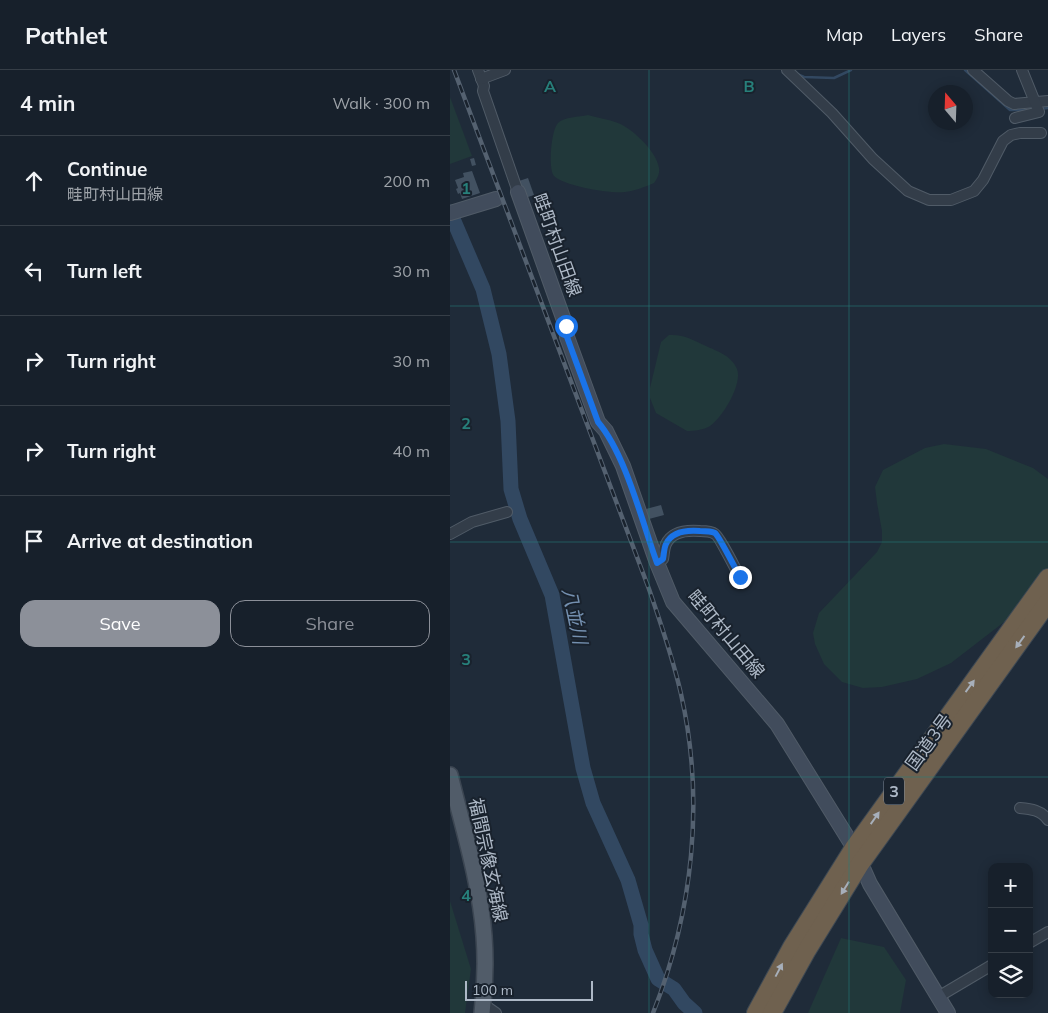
<!DOCTYPE html>
<meta charset="utf-8">
<style>
body{margin:0;font-family:Mulish,"Noto Sans JP",sans-serif;background:#242d37;color:#f1f3f6}
.controls{position:absolute;right:15px;bottom:15px;display:grid;overflow:hidden;border-radius:10px;box-shadow:0 2px 12px #0003}
.controls button{width:45px;height:45px;display:grid;place-items:center;padding:0;border:0;border-bottom:1px solid #363e47;background:#17202b;color:#f1f3f6;font:25px sans-serif}
.compass{position:absolute;left:478px;top:15px;width:45px;height:45px;border-radius:50%;background:#17202b;box-shadow:0 2px 12px #0003;rotate:341deg}
.scale{position:absolute;left:15px;bottom:12px;width:128px;box-sizing:border-box;padding-left:5px;border:2px solid #adb8c6;border-top:0;font-size:14px;line-height:18px;white-space:nowrap;color:#adb8c6;-webkit-text-stroke:4px #19222d;paint-order:stroke}
.stop{position:absolute;width:15px;height:15px;margin:-11px;border:4px solid #1a73e8;border-radius:50%;background:#fff}
.stop.end{background:#1a73e8;border-color:#fff;box-shadow:0 1px 5px #0008}
.list{margin:0;padding:0;list-style:none}
h2{display:flex;justify-content:space-between;align-items:center;height:65px;margin:0;padding:0 20px;font-size:21px}
h2 small{font-size:16px;font-weight:400;color:#9ea3a9}
.list li{display:grid;grid-template-columns:32px 1fr auto;gap:15px;align-items:center;box-sizing:border-box;height:90px;padding:0 20px;border-top:1px solid #363e47}
.list b{display:block;font-size:19px;white-space:nowrap}
.list p{margin:0;font-size:16px;white-space:nowrap;color:#9ea3a9}
.list em{font-size:16px;font-style:normal;color:#9ea3a9}
.actions{display:flex;gap:10px;padding:15px 20px}
.actions a{flex:1;padding:11px 0;border:1px solid #8c9099;border-radius:15px;text-align:center;font-size:18px;color:#8c9099}
.actions .main{background:#8c9099;color:#fff}
.icon{flex:none;width:28px;height:28px;fill:none;stroke:currentColor;stroke-width:2;stroke-linecap:round;stroke-linejoin:round}
.map{position:relative;flex:none;width:598px;height:943px;overflow:hidden}
header{display:flex;align-items:center;gap:30px;box-sizing:border-box;height:70px;padding:0 25px;background:#17202b;border-bottom:1px solid #363e47}
header strong{font-size:24px}
nav{display:flex;gap:28px;margin-inline-start:auto;font-size:18px}
main{display:flex}
aside{flex:1;background:#17202b}
.map>svg:first-child{display:block}
</style>
<header>
<strong>Pathlet</strong>
<nav><a>Map</a><a>Layers</a><a>Share</a></nav>
</header>
<main>
<aside>
<h2>4 min<small>Walk · 300 m</small></h2>
<ul class="list">
<li><svg class="icon" aria-label="ahead" viewBox="0 0 24 24"><path d="M12 20V5M6 11l6-6 6 6"/></svg><div><b>Continue</b><p>畦町村山田線</p></div><em>200 m</em></li>
<li><svg class="icon" aria-label="left" viewBox="0 0 24 24"><path d="M17 20v-9H6M10 6l-5 5 5 5"/></svg><div><b>Turn left</b></div><em>30 m</em></li>
<li><svg class="icon" aria-label="right" viewBox="0 0 24 24"><path d="M7 20v-9h11M14 6l5 5-5 5"/></svg><div><b>Turn right</b></div><em>30 m</em></li>
<li><svg class="icon" aria-label="right" viewBox="0 0 24 24"><path d="M7 20v-9h11M14 6l5 5-5 5"/></svg><div><b>Turn right</b></div><em>40 m</em></li>
<li><svg class="icon" aria-label="arrive" viewBox="0 0 24 24"><path d="M6 21V4h12l-3 4 3 4H6"/></svg><div><b>Arrive at destination</b></div></li>
</ul>
<div class="actions"><a class="main">Save</a><a>Share</a></div>
</aside>
<div class="map">
<svg width="598" height="943" viewBox="0 0 598 943">
<rect width="100%" height="100%" fill="#1f2b39"/>
<g fill="#21383a">
<path d="M0,27L22,86L0,94Z"/>
<path d="M138,45C148,48 158,49 168,53C183,59 207,82 209,98C210,104 207,109 204,113C195,117 184,121 175,122C160,124 114,116 104,106C98,99 101,60 108,53C114,47 129,47 138,45Z"/>
<path d="M219,265C234,264 243,270 256,276C267,281 282,286 287,299C293,314 272,348 260,356C254,360 244,361 237,361L206,343L200,328V318L211,272Z"/>
<path d="M494,374L536,379L583,398L598,409V518L501,593L467,609L432,617L413,618L392,612L374,594L365,574L363,563L369,543L427,482L432,472V461L427,433L425,417L433,400L475,378Z"/>
<path d="M0,831L21,899L15,943H0Z"/>
<path d="M391,868L434,877L456,910L450,943H358Z"/>
</g>
<g fill="none" stroke-linecap="round" stroke-linejoin="round">
<g stroke="#324861" stroke-width="2.5">
<path d="M515,0L560,40H579"/>
<path d="M347,4L354,7L384,8L401,0"/>
<path d="M590,39L598,38"/>
</g>
<path stroke="#324861" stroke-width="15" d="M0,142L33,219L49,284L58,351L61,419L70,449L102,525L133,698L143,733L178,810L191,855V864L195,880L208,909L224,919L234,933L245,943"/>
</g>
<g fill="#425161">
<path d="M24,88L26,95L22,96L20,89Z"/>
<path d="M22,101L30,123L12,129L10,123L8,124L6,119L8,118L5,110L14,107L13,103Z"/>
<path d="M78,108L84,125L75,128L69,111Z"/>
<path d="M211,435L214,445L199,449L196,439Z"/>
</g>
<g fill="none" stroke-linecap="round" stroke-linejoin="round">
<defs>
<g id="street">
<path d="M28,0L34,16L33,21L68,122"/>
<path d="M337,0L382,43L423,89L458,121L479,130H501L524,121L533,110L553,71L561,65L570,63H591"/>
<path d="M523,0L558,31L564,34L598,31"/>
<path d="M31,9L55,0"/>
<path d="M565,48L589,42L572,0"/>
<path d="M0,464L22,452L57,442"/>
<path d="M207,493L213,489C214,484 214,478 216,474C222,461 238,460 250,461C255,461 261,461 265,464C269,466 286,500 290,507"/>
<path d="M570,738C581,739 591,740 598,750"/>
<path d="M579,873L598,862"/>
<path d="M488,927L542,895"/>
<path d="M33,934L46,943"/>
</g>
<g id="secondary">
<path d="M68,122L116,256L117,267L148,352L156,361L173,396L207,493L223,532L327,654L404,778L420,814L498,943"/>
<path d="M0,143L46,129"/>
</g>
<path id="primary" d="M0,705C13,758 30,812 34,866C36,892 35,918 32,943"/>
<g id="highway">
<path d="M306,943L342,877L404,778L598,508"/>
<path d="M322,943L357,880L410,794L598,532"/>
</g>
</defs>
<use href="#street" stroke="#505b67" stroke-width="12"/>
<use href="#secondary" stroke="#505b67" stroke-width="16"/>
<use href="#primary" stroke="#3c4652" stroke-width="18"/>
<use href="#highway" stroke="#3d4853" stroke-width="20"/>
<use href="#street" stroke="#333d49" stroke-width="10"/>
<use href="#secondary" stroke="#414c5c" stroke-width="14"/>
<use href="#primary" stroke="#515c69" stroke-width="15"/>
<use href="#highway" stroke="#6f614f" stroke-width="18"/>
<defs>
<path id="rail" d="M4,0L199,519C211,554 223,588 231,624C255,730 243,842 203,943"/>
</defs>
<use href="#rail" stroke="#546170" stroke-width="4.5"/>
<use href="#rail" stroke="#19222d" stroke-width="2.5" stroke-dasharray="8" stroke-linecap="butt"/>
</g>
<defs><path id="oneway-solid" d="M-6-.8H1V-3.2L6.5 0L1 3.2V.8H-6Z" transform="scale(1.25)"/></defs>
<g fill="#a7afba">
<use href="#oneway-solid" transform="translate(570 572) rotate(126)"/>
<use href="#oneway-solid" transform="translate(520 616) rotate(-54)"/>
<use href="#oneway-solid" transform="translate(425 748) rotate(-55)"/>
<use href="#oneway-solid" transform="translate(395 818) rotate(122)"/>
<use href="#oneway-solid" transform="translate(329 900) rotate(-62)"/>
</g>
<g fill="none" stroke-linecap="round" stroke-linejoin="round">
<path stroke="#1a73e8" stroke-width="6" d="M116,256L117,267L148,352C176,385 192,452 207,493L213,489C214,484 214,478 216,474C222,461 238,460 250,461C255,461 261,461 265,463C269,466 286,500 290,507"/>
</g>
<path fill="none" stroke="#27807b" stroke-width="1" stroke-opacity="0.55" d="M199,0V943M399,0V943M0,236H598M0,472H598M0,707H598"/>
<g text-anchor="middle" stroke-width="4" stroke-linejoin="round" paint-order="stroke">
<rect fill="#19222d" stroke="#818b98" stroke-width="1" x="434" y="707.5" width="20" height="27" rx="4"/>
<g font-size="16" font-weight="bold" fill="#adb8c6">
<text x="444" y="727">3</text>
</g>
<g font-size="18" fill="#adb8c6" stroke="#19222d">
<text transform="translate(107 175) rotate(70)" y="6">畦町村山田線</text>
<text transform="translate(276 564) rotate(50)" y="6">畦町村山田線</text>
<text transform="translate(479 672) rotate(-54)" y="6">国道3号</text>
<text transform="translate(38 790) rotate(78)" y="6">福間宗像玄海線</text>
</g>
<g font-size="19" font-style="italic" fill="#7490b0" stroke="#19222d">
<text transform="translate(125 546) rotate(78)" y="7">八並川</text>
</g>
</g>
<g font-size="16" text-anchor="middle" font-weight="bold" fill="#27807b" stroke="#19222d" stroke-width="4" stroke-linejoin="round" paint-order="stroke">
<text x="100" y="22">A</text>
<text x="299" y="22">B</text>
<text x="16" y="124">1</text>
<text x="16" y="359">2</text>
<text x="16" y="595">3</text>
<text x="16" y="831">4</text>
</g>
</svg>
<div class="controls">
<button>+</button>
<button>−</button>
<button><svg class="icon" aria-label="layers" viewBox="0 0 24 24"><path d="M12 4l9 5-9 5-9-5zM3 14l9 5 9-5"/></svg></button>
</div>
<svg class="compass" viewBox="-18 -18 36 36"><path d="M0-13l5 13h-10z" fill="#e53935"/><path d="M0 13l5-13h-10z" fill="#9ea3a9"/></svg>
<div class="scale">100 m</div>
<div class="stop" style="left:116px;top:256px"></div>
<div class="stop end" style="left:290px;top:507px"></div>
</div>
</main>
